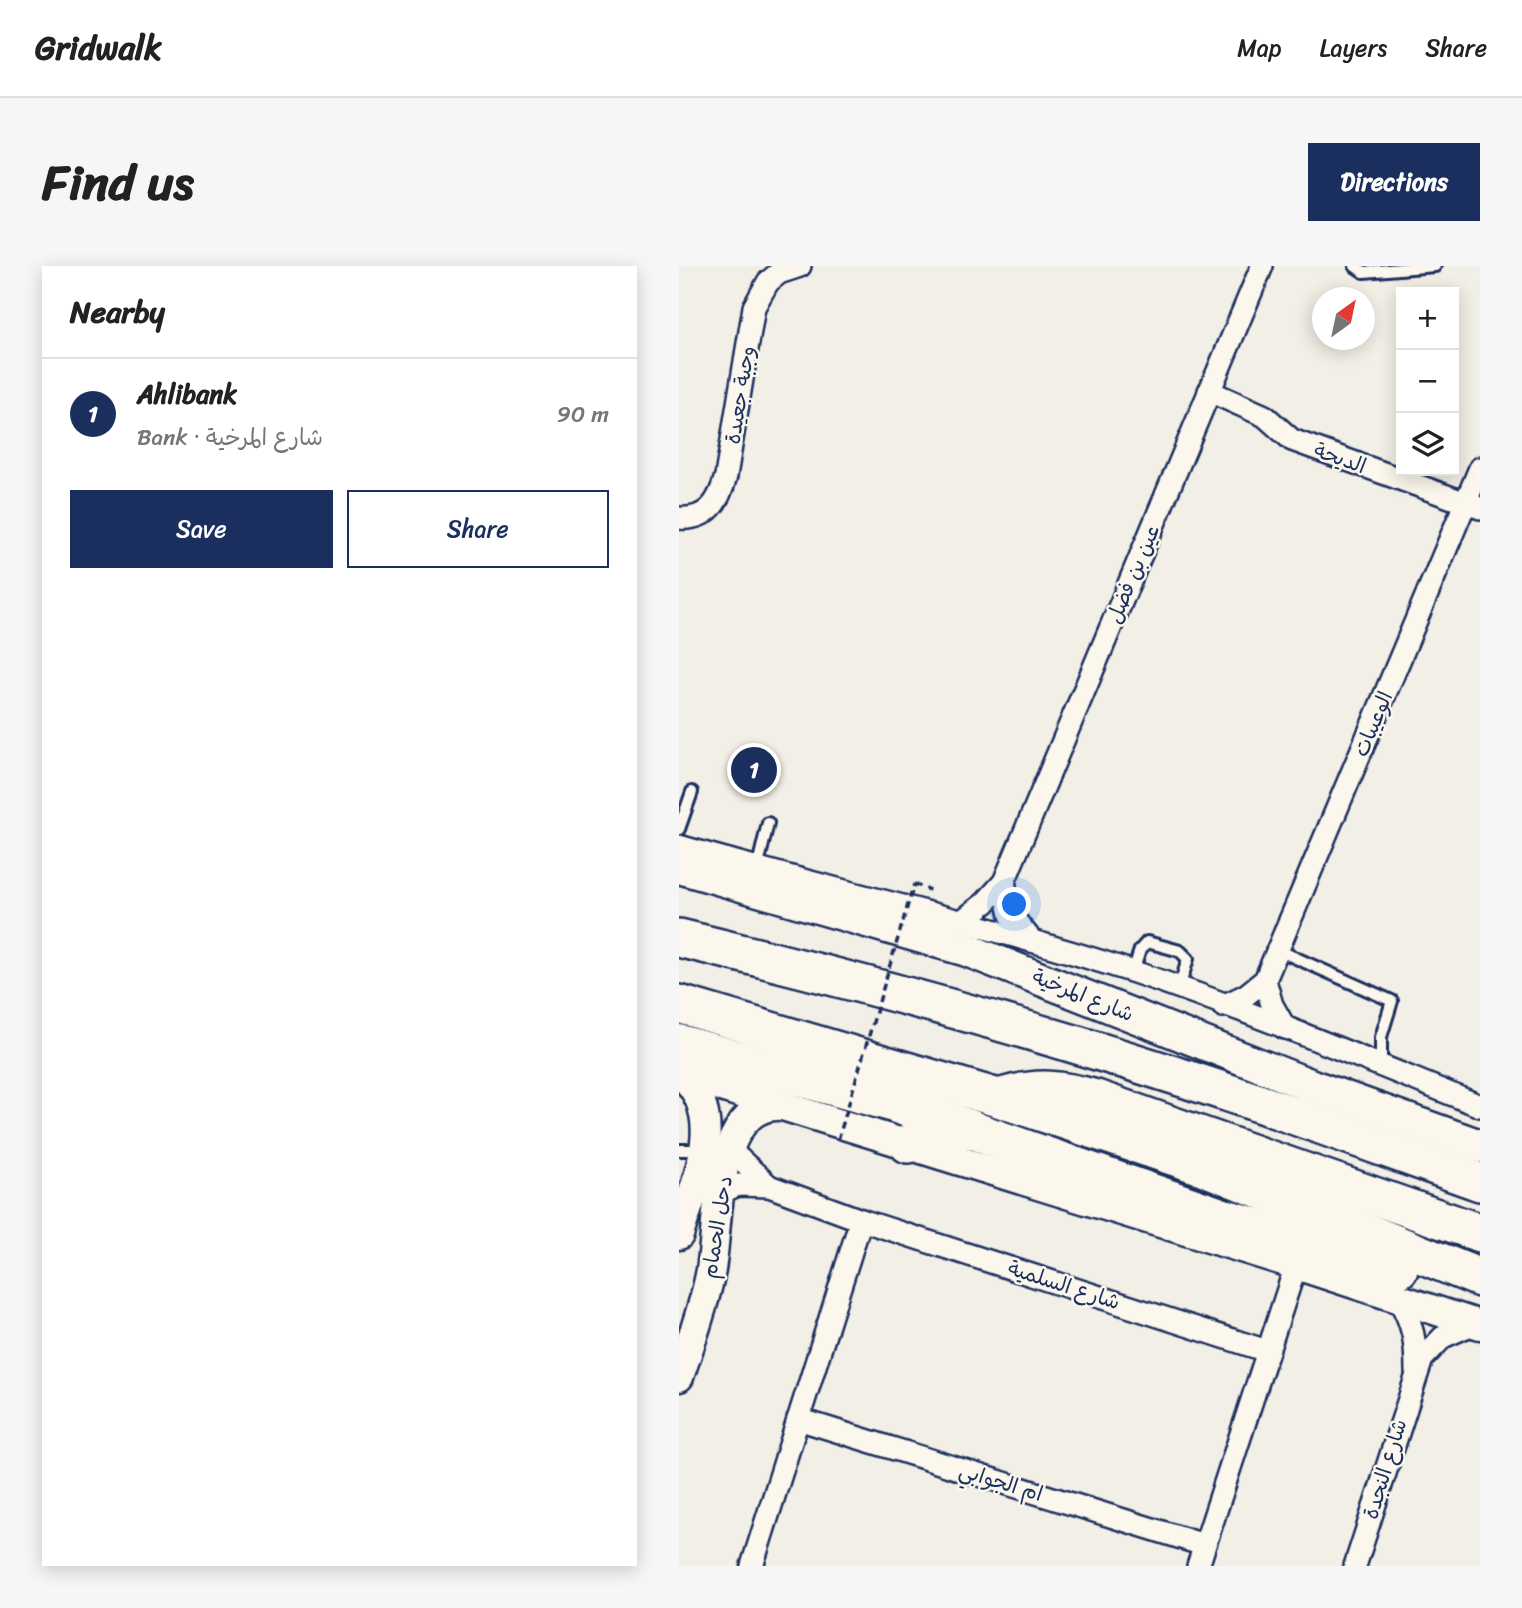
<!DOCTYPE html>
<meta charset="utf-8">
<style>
body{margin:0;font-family:Sriracha,"Playpen Sans Arabic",sans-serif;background:#f6f6f6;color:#222}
.controls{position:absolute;right:21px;top:21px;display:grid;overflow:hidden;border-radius:0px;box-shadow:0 4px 18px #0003}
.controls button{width:63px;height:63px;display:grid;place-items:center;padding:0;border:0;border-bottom:2px solid #e0e0e0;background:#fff;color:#222;font:35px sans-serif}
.compass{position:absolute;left:633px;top:21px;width:63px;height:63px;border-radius:50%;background:#fff;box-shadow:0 4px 18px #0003;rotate:33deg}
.you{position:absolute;left:336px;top:639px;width:24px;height:24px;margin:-18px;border:5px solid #fff;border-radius:50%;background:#1a73e8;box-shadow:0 0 0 10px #1a73e833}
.badge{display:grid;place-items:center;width:46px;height:46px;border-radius:50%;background:#1b2f5e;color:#fff;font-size:23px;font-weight:700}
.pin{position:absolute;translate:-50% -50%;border:4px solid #fff;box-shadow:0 2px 7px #0006}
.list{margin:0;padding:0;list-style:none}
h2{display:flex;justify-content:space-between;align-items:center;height:91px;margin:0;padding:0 28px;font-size:30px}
h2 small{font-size:23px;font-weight:400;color:#767676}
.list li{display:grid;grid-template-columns:46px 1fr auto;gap:21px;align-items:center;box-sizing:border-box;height:112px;padding:0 28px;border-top:2px solid #e0e0e0}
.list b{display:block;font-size:26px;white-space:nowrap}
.list p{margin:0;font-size:23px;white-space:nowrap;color:#767676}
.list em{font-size:23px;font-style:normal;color:#767676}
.actions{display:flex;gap:14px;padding:21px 28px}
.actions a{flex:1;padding:16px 0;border:2px solid #1b2f5e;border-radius:0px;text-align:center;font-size:24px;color:#1b2f5e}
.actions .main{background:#1b2f5e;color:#fff}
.icon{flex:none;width:38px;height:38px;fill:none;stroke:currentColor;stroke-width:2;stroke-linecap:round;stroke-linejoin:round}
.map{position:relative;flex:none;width:801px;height:1300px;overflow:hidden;border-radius:0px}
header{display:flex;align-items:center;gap:42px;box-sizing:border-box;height:98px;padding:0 35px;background:#fff;border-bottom:2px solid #e0e0e0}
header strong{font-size:33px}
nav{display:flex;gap:38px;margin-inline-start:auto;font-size:24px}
.intro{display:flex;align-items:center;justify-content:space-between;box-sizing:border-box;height:168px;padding:0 42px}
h1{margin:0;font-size:49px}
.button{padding:18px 32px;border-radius:0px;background:#1b2f5e;color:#fff;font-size:24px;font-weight:700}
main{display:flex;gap:42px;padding:0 42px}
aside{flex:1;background:#fff;border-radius:0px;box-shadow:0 4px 18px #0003}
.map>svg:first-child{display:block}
</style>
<header>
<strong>Gridwalk</strong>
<nav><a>Map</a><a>Layers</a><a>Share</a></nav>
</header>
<div class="intro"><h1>Find us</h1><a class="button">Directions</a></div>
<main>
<aside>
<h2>Nearby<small></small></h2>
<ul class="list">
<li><span class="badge">1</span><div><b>Ahlibank</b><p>Bank · شارع المرخية</p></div><em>90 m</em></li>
</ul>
<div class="actions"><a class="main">Save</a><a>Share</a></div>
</aside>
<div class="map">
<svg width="801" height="1300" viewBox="0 0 801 1300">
<rect width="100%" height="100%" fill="#f2efe6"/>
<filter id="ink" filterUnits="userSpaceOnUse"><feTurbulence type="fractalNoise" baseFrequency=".0143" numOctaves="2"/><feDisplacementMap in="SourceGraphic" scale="14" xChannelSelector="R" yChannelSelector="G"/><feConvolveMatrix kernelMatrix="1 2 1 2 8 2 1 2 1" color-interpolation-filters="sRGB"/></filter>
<g filter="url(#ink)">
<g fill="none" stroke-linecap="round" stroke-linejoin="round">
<defs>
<g id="service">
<path d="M676,0L685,6L756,0"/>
<path d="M0,563L13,526"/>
<path d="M78,603L89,557"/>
<path d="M599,684L713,735L702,771V800"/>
<path d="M454,706L461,684L468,676L501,685L509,693L500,722"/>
<path d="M0,884H22"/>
</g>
<g id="minor">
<path d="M530,125L586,150L613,174L801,242"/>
<path d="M0,252C29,254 40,236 47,210L75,41L89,16L100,7L121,0"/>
<path d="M0,580C151,624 305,657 455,706C572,745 687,794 801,840"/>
<path d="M325,616L332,649L353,675"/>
<path d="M284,654L306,637L325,616L583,0"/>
<path d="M586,714L593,739L606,762"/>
<path d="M544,740L567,729L586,714L801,202"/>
<path d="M51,884L90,920"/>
<path d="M40,927L59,919L90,920L182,954L588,1085"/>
<path d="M719,1032C734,1057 737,1076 737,1105"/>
<path d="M119,1153L525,1279"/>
<path d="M73,1300L182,954"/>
<path d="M519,1300L617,999"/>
<path d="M676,1300L743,1093L764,1071L796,1057"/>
</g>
<g id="tertiary">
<path d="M0,808L617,999L801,1059"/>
<path d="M0,969C15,918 50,852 3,809"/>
<path d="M0,1111C11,1078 24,1044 31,1009C41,962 32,835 104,840"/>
</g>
<path id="secondary" d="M0,601L288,684L633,820L801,880"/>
<g id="trunk">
<path d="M0,672C187,717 374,768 556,829C638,857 719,887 801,916"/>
<path d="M0,738L319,832L526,901L801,1012"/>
<path d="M323,831C358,820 383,823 417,833L801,967"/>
<path d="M229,878L258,864H293L543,951L720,1003"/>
</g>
<path id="motorway" d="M0,778L212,836L293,864"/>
</defs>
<use href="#service" stroke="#1b2f5e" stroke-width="16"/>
<use href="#minor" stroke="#1b2f5e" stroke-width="26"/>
<use href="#tertiary" stroke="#1b2f5e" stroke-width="33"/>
<use href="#secondary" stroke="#1b2f5e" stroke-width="37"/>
<use href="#trunk" stroke="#1b2f5e" stroke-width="42"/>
<use href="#motorway" stroke="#1b2f5e" stroke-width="44"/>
<path stroke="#1b2f5e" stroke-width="3.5" stroke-dasharray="7 5" stroke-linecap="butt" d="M235,618L249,623L248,625"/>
<use href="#service" stroke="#fbf7ec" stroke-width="10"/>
<use href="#minor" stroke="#fbf7ec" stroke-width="21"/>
<use href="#tertiary" stroke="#fbf7ec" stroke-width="28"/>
<use href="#secondary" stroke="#fbf7ec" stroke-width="32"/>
<use href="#trunk" stroke="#fbf7ec" stroke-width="37"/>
<use href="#motorway" stroke="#fbf7ec" stroke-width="38"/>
<path stroke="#1b2f5e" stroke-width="3.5" stroke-dasharray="7 5" stroke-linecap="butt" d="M159,874L235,618"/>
</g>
</g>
<g text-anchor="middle" stroke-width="5" stroke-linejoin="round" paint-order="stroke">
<g font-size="21" fill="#1b2f5e" stroke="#fbf7ec">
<text transform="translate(61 129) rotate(-81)" y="7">وجبة جعيدة</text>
<text transform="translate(661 192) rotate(20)" y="7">الديحة</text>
<text transform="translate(454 308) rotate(-67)" y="7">عين بن فضل</text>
<text transform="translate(694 458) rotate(-67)" y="7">الوعيبات</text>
<text transform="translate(404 729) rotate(22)" y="7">شارع المرخية</text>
<text transform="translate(38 961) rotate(-81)" y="7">دحل الحمام</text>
<text transform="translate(385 1019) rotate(18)" y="7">شارع السلمية</text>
<text transform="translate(706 1203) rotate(-73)" y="7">شارع النجدة</text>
<text transform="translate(322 1216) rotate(17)" y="7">ام الجوابي</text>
</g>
</g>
</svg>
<div class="controls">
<button>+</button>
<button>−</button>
<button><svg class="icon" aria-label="layers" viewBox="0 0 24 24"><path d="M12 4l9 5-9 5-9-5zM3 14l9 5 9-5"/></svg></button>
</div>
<svg class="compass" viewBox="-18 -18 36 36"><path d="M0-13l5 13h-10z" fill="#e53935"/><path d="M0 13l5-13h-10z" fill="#767676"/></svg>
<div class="you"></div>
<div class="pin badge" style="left:75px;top:504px">1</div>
</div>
</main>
